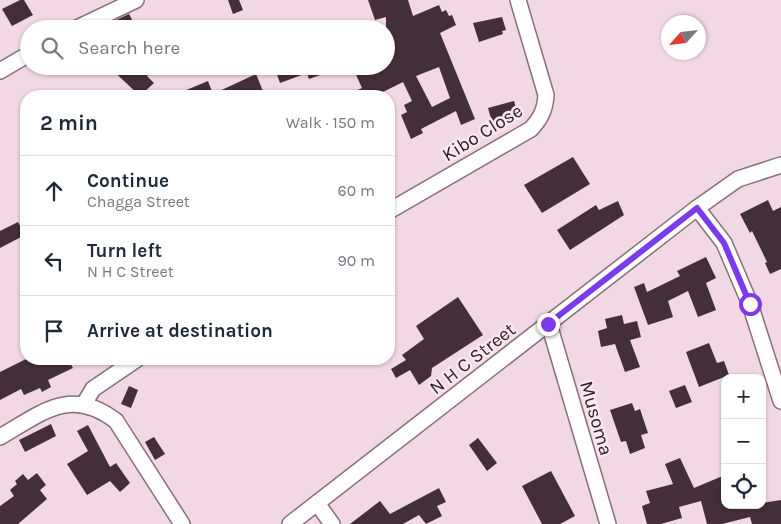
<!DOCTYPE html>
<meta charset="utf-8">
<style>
body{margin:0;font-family:Karla,sans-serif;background:#f2f2f3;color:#1f2937}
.controls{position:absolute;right:15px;bottom:15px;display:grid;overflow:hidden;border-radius:10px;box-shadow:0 1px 4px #0004}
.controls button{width:45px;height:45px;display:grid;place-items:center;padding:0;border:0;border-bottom:1px solid #e0e1e3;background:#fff;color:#1f2937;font:25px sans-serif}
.compass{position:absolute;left:661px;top:15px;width:45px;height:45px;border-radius:50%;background:#fff;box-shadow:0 1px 4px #0004;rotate:243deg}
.stop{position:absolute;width:15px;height:15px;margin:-11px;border:4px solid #7c3aed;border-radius:50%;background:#fff}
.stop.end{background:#7c3aed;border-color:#fff;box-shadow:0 1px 5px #0008}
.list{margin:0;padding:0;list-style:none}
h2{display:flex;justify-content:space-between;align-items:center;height:65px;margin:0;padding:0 20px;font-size:21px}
h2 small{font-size:16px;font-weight:400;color:#747a83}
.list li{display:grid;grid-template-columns:32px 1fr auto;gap:15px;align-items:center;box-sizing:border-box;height:70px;padding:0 20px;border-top:1px solid #e0e1e3}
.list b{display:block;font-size:19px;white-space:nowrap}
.list p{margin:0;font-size:16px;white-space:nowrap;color:#747a83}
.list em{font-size:16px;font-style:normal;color:#747a83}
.icon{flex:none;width:28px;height:28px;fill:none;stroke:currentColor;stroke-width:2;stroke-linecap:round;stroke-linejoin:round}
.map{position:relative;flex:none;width:781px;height:524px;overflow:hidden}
.search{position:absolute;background:#fff;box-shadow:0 1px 4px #0004;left:20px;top:20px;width:375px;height:55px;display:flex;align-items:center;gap:12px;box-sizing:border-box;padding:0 18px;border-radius:28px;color:#747a83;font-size:19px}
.panel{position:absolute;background:#fff;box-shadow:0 1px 4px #0004;left:20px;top:90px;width:375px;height:275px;border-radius:20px}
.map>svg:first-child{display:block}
</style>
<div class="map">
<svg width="781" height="524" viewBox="0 0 781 524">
<rect width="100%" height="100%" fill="#f2d7e4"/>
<g fill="#432f39" fill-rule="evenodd">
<path d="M20,0H24L33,15L12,26L2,9Z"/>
<path d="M228,0H239L243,10L233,14Z"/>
<path d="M368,0H408L413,16L439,5L442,12L446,10L449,16L452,15L456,25L440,33L475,119L461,125L456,111L421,129L423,133L411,139L401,115L407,112L404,105L412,101L403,82L375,96H345L362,88L352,66H386V17L375,20ZM439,67L450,98L432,107L416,76Z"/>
<path d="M129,14L137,29H98L99,28Z"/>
<path d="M502,17L506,30L502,31L503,34L479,42L473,23Z"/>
<path d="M108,66H162L147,76L154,83L140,96Z"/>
<path d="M274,66H340V68L309,79L307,73L280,83Z"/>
<path d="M256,74L265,96H172L208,81L213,94Z"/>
<path d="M514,101L518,115L492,122L488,108Z"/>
<path d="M573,157L590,184L542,213L524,185Z"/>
<path d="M768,200L773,211L781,207V269L770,274L765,263L767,262L752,231L750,233L740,214Z"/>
<path d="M618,201L624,215L570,250L557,230L596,205L599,210Z"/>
<path d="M18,222L25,235L0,248V231Z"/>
<path d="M706,257L716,278L706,283L716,310L698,317L688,291L668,301L673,317L648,325L634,287L644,283L647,292L680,276L677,271Z"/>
<path d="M458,297L483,335L432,368L431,376L419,385L410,370L396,378L391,369L406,360L402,355L424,339L416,326Z"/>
<path d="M622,315L624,324L637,321L641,337L630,340L640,367L625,372L615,344L601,347L598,331L607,328L605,319Z"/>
<path d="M709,343L717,363L724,361L729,375L699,387L686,352Z"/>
<path d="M26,359H68L73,368L48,380L51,387L42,392L40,388L24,395L21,389L0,400V372Z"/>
<path d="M685,385L692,402L676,408L669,391Z"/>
<path d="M129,386L138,390L131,408L121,404Z"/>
<path d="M632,403L635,411L640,409L648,433L641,435L645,448L630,454L626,441L621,442L610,410Z"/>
<path d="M51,424L56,436L25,452L19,440Z"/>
<path d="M88,425L110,467L116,463L130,483L120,492L110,481L87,495L67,464L88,451L77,431Z"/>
<path d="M154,437L165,454L155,460L145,442Z"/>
<path d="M478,438L497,463L487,471L469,445Z"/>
<path d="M680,458L694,488L725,475V505L742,507L762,505V503L781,500V524H752L750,517L722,524H707L701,501L679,507L682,518L661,524H647L642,506L650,503L646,491L673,484L665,464Z"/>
<path d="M551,471L575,516L560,524H542L522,486Z"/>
<path d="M37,473L46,485L40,490L47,499L18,524H0V506L14,496L10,490L17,484L15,481L23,474L28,480Z"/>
<path d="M439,488L446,502L437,506L442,516L426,524L419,515L403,524H350L380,501L390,514Z"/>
</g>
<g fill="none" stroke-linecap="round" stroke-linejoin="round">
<defs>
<g id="street">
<path d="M75,29L136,0"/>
<path d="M0,71L29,54"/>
<path d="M697,208L724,243L750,304L781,401"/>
<path d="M389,211L531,129C541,118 545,110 546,95L518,0"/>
<path d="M549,324L608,524"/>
<path d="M84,404L93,389L137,359"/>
<path d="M0,437C42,413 70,386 116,421L182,524"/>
<path d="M317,503L332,524"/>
<path d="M290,524L697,208L738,179L781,165"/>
</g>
</defs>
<use href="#street" stroke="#87707b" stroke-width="18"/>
<use href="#street" stroke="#fff" stroke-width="15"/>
</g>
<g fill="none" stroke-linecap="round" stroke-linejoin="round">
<path stroke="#7c3aed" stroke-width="6" d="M548,324L697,208L724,243L750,304"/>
</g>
<g text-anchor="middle" stroke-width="5" stroke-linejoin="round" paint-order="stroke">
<g font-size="19" fill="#2b2126" stroke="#fce6f0">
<text transform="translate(482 132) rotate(-32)" y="7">Kibo Close</text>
<text transform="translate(472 358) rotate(-38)" y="7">N H C Street</text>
<text transform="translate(597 418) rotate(74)" y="7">Musoma</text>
</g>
</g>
</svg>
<div class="controls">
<button>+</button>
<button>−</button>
<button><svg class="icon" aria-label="locate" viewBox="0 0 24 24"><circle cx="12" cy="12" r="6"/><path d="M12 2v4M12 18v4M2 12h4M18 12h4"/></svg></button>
</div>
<svg class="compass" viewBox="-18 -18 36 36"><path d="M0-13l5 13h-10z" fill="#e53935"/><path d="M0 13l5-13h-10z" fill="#747a83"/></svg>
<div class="stop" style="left:750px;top:304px"></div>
<div class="stop end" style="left:548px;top:324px"></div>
<div class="search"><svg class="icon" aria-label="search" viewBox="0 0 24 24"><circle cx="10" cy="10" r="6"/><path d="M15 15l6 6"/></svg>Search here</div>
<section class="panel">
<h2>2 min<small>Walk · 150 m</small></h2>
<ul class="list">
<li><svg class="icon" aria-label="ahead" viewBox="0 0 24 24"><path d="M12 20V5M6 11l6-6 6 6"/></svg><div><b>Continue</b><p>Chagga Street</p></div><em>60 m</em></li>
<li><svg class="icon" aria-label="left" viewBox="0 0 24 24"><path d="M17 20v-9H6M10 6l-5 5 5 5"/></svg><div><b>Turn left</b><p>N H C Street</p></div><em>90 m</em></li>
<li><svg class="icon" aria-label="arrive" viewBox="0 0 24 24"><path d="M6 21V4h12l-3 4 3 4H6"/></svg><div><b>Arrive at destination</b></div></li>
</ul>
</section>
</div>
